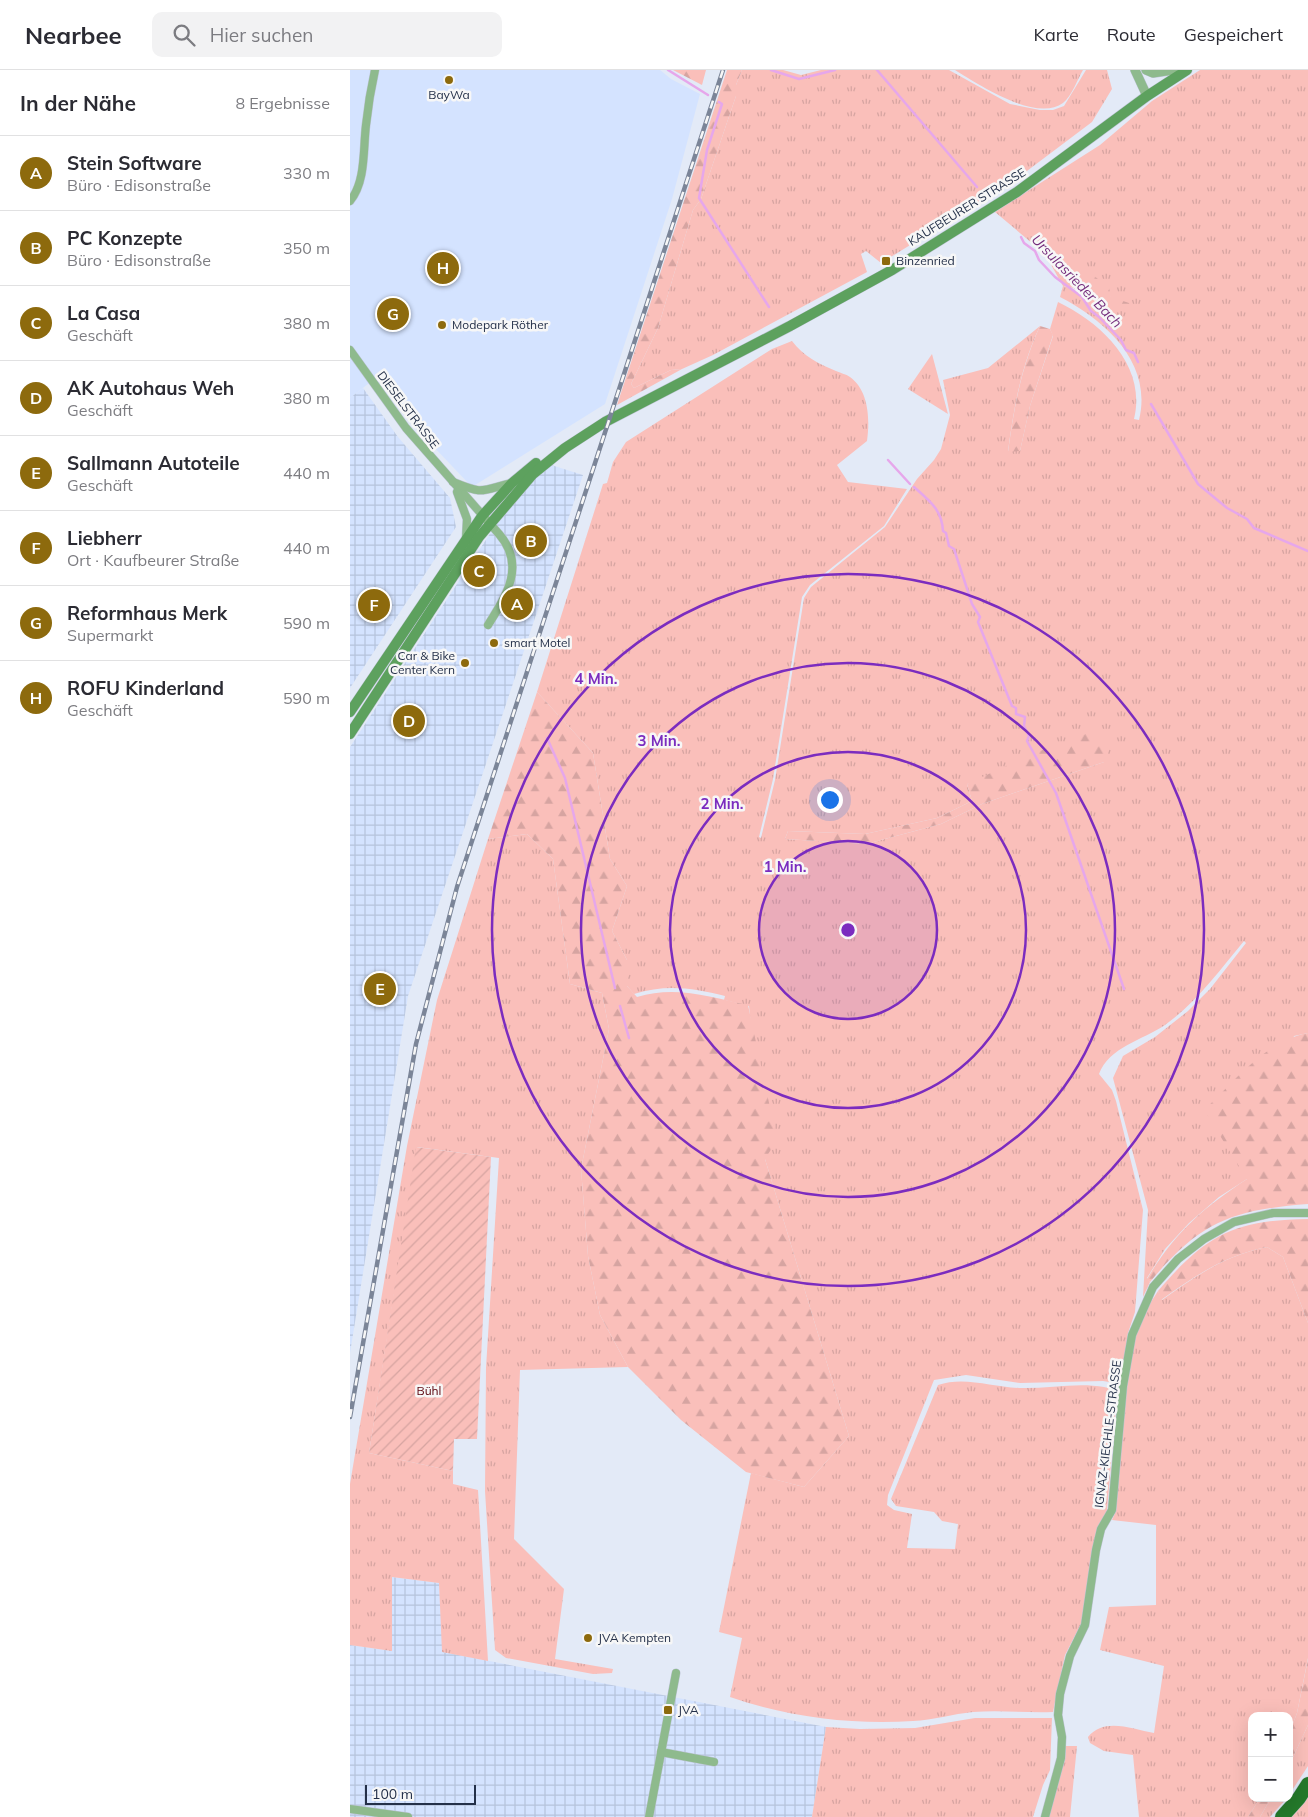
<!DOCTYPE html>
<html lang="de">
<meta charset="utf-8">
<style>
body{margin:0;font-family:Mulish,sans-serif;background:#f2f2f3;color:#2b2b33}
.controls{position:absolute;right:15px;bottom:15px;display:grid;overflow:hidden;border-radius:10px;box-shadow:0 5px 20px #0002}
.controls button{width:45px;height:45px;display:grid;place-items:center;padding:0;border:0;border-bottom:1px solid #e1e1e2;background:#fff;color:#2b2b33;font:25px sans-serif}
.scale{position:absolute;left:15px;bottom:12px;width:111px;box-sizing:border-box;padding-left:5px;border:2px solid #243049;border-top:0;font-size:14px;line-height:18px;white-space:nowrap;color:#243049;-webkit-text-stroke:4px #f7f7f7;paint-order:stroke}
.you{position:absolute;left:479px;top:729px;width:18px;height:18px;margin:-12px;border:4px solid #fff;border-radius:50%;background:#1a73e8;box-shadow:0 0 0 8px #1a73e833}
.badge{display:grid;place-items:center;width:32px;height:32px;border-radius:50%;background:#8d6a0d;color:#fff;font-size:16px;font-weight:700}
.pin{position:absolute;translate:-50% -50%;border:2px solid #fff;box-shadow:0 1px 5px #0006}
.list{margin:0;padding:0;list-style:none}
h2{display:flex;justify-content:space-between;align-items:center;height:65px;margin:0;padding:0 20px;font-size:21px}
h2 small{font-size:16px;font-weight:400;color:#7c7c81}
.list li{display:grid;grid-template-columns:32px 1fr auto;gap:15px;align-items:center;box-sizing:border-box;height:75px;padding:0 20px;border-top:1px solid #e1e1e2}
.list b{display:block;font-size:19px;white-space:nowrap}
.list p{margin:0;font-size:16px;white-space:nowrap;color:#7c7c81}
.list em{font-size:16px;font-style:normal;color:#7c7c81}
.icon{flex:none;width:28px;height:28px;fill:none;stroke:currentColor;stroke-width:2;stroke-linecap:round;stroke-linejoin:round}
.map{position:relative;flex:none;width:958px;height:1747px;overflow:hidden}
header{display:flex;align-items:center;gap:30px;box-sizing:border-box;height:70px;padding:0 25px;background:#fff;border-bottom:1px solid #e1e1e2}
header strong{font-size:24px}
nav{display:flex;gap:28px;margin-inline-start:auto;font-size:18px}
.search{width:350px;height:45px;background:#f2f2f3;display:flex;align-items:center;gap:12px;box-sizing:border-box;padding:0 18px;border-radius:10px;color:#7c7c81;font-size:19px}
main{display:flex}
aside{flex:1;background:#fff}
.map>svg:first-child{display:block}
</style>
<header>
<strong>Nearbee</strong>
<div class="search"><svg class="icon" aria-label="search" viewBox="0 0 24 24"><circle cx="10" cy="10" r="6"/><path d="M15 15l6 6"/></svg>Hier suchen</div>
<nav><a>Karte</a><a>Route</a><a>Gespeichert</a></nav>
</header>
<main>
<aside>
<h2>In der Nähe<small>8 Ergebnisse</small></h2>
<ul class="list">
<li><span class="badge">A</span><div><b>Stein Software</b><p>Büro · Edisonstraße</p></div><em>330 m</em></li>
<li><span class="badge">B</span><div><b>PC Konzepte</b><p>Büro · Edisonstraße</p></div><em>350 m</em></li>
<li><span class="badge">C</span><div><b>La Casa</b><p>Geschäft</p></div><em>380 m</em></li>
<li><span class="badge">D</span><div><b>AK Autohaus Weh</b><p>Geschäft</p></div><em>380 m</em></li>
<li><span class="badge">E</span><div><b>Sallmann Autoteile</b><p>Geschäft</p></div><em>440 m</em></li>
<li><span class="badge">F</span><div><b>Liebherr</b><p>Ort · Kaufbeurer Straße</p></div><em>440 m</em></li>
<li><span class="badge">G</span><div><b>Reformhaus Merk</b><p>Supermarkt</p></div><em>590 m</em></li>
<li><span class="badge">H</span><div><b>ROFU Kinderland</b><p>Geschäft</p></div><em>590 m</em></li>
</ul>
</aside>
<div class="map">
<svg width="958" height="1747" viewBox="0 0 958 1747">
<defs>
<pattern id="industrial-grid" width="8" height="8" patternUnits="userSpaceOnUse" patternTransform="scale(1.25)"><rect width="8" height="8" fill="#d4e3ff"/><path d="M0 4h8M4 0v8" fill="none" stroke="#b6c3dc"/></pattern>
<pattern id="grass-tufts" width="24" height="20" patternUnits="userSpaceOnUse" patternTransform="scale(1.25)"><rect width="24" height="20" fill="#fabfba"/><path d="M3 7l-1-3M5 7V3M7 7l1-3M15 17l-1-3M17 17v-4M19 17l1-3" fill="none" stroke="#d6a4a1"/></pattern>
<pattern id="forest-firs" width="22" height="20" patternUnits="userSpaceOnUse" patternTransform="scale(1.25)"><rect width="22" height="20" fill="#fabfba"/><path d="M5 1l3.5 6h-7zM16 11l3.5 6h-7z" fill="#d6a4a1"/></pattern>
<pattern id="garden-furrows" width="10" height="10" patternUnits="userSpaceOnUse" patternTransform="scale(1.25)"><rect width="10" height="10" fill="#fabfba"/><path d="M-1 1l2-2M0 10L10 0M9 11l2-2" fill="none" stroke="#d6a4a1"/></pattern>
</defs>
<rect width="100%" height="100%" fill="#e3eaf7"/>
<path fill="#d4e3ff" d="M0,0H310L321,9L350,24L322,129L255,334L122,417L61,353L27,307L0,328Z"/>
<g fill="url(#industrial-grid)">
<path d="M13,318L48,367L100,428L106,457L0,618V328Z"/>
<path d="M198,394L233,405L58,926L0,1283V677L162,430Z"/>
<path d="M42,1507L89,1513L93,1582L476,1657L462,1747H0V1575L42,1581Z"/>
</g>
<g fill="url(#grass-tufts)" fill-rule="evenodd">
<path d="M392,0H433L451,5L471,0H599L660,34L690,40H703L714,36L736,0H757L762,19L742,52L661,113L531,193L516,181L511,184L517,202L363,285L332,299L321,300L284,318L281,314L308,258L343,140L351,129L386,26V15Z"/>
<path d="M605,0H733C727,10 722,26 713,33C686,53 628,14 605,0Z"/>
<path d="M850,0H958V963L944,966L897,1109L869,1127L839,1153L815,1179L797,1208L800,1212L793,1227L798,1140L763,1008L773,986L805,967L838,941L860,919L896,873L894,871C869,901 847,932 815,955C793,970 759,977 749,1004L762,1020L766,1031L793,1140L785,1242L778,1263L771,1308L765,1313L753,1311L670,1313L616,1305L584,1310L538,1425L537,1435L544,1440L562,1444L557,1478L605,1479L608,1454L592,1451L584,1442L546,1436L541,1429L588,1315C614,1306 642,1317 669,1318C697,1319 727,1312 754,1317C760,1318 763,1320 767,1324L757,1441L742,1479L737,1530L731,1554L715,1585L703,1642C677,1643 650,1640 623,1642C603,1644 583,1650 563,1651C502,1655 438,1647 380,1627L392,1568L369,1562L401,1403L454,1417L499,1366L415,1089L399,936L374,930L375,926C343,918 316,914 284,924L277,916V890L262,861L277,816L260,789L243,683L187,622L253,414L257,413L263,392L276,372L422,279L442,271C453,286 469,294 486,301C490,303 496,304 500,307C519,321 520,349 517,371L487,395L498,412L557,419L534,456L460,515L452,527L423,709L409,767L411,768L425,710L454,528L461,517L535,457L567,409L584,390L591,379L600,345L593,310L638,298L690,256C671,296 664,337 658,381H670L680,336L703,266L700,259L708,232C752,253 797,296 784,349L789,350C803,293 756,251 710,227L713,216C729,219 737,234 753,235L761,227L720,199L709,209L695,184L645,142L750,75L802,31ZM754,692L632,734L591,754L516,774L435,769L438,761L515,764L587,748L622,731L617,714Z"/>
<path d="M582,284L598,344L558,319Z"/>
<path d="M177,764L203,789L220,914L252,923L259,959L231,1099L238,1186L250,1245L278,1297L170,1300L164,1469L214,1519L205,1589L263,1599L262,1603L243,1604L156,1588L145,1580L135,1421L136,1298L149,1088L67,1077L19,1383L103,1401V1414L128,1420L138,1591L92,1582L89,1513L42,1507V1581L0,1575V1414L57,1076L87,930L138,769Z"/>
<path d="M917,1177L933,1187L958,1253V1588L947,1643L939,1664V1646H902V1728H910L898,1747H789L783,1685L754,1681L740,1673L738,1667C754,1647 782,1659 804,1663L814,1596L750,1580L759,1537L806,1535V1455L762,1450L766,1441C771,1383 771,1296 794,1243C798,1235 804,1228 808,1221L812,1230C847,1205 874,1186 917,1177Z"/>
<path d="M625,1648H702L700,1700L693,1715L683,1747H462L476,1657L510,1659L565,1658Z"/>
<path d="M958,1655V1696L939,1725V1696Z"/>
<path d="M716,1676H727L720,1747H699L715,1689Z"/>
<path d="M958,1724V1747H939Z"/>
<path d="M921,1728H937L920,1747H910Z"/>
</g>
<g fill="url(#forest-firs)">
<path d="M323,0H356L352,15Z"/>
<path d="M377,0H392L386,15V26L351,129L343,140L308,258L281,314L284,318L321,300L332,299L267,335Z"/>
<path d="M720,199L743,205L759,218L761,227L779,233L781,239L744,235L724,218L713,216L709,209Z"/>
<path d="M690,256L700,259L703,265L680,336L670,381L658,382C664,338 671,297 690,256Z"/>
<path d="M187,622L243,683L260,789L277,816L262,861L277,890V916L287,927C325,915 361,927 398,935L427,1070L415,1089L499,1366L454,1417L396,1402L331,1350L278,1297L250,1245L238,1186L231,1099L259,959L252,923L220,914L203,789L177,764L138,769Z"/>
<path d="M741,662L759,678L754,692L632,734L591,754L516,774L435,769L438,761L515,764L587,748L622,731L617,714L682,684Z"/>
<path d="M958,963V1134C881,1140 850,1152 800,1212L797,1209C825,1162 853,1138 897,1109L854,1040C885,1011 915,971 958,963Z"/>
<path d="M958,1149V1253L933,1187L917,1177C874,1186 846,1205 811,1230L808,1221C856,1165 884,1150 958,1149Z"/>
<path d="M958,1589V1655L939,1696V1664L947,1643Z"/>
<path d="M910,1728H921L910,1747H898Z"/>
</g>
<path fill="url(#garden-furrows)" d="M66,1077L141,1087L127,1369H104L103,1401L19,1383Z"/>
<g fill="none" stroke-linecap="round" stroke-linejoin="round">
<g stroke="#e6a7eb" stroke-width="2.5">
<path d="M318,0L358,25"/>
<path d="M421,0L449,9L485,0"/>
<path d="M527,0L627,117"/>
<path d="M369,32L372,34L357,80L349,128L419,237"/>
<path d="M671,167L674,173L685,181L689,190L705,207L732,227L741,241L749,247L771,270L776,280L784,283L788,292"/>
<path d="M801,334L848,414L877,438L897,449L904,458L958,481"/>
<path d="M538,390L560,414"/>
<path d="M564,417C580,431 592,440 593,461L596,463L599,476L604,479L622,534L630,547L628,552L662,636L666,638V644L675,647L674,656L679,666L677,671L706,723L774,919"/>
<path d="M197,668L215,708L265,918"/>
<path d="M270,936L279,968"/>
</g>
<defs>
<g id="minor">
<path d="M0,131C16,112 13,79 16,55C18,36 21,18 25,0"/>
<path d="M0,280L56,358L149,464C176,495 157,525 138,555"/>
<path d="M103,412C135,425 130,421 161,413"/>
<path d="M107,422L117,449L116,468"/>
<path d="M311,1682L364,1692"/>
<path d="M0,1739L58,1747"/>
<path d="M299,1747L326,1603"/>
<path d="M695,1747L711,1688L712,1667L708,1645L710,1624L720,1586L735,1555L746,1480L751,1459L762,1440L773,1316L782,1265L803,1217L828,1189L854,1169L884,1152L923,1143H958"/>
</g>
<g id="tertiary">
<path d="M785,0L797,26"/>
<path d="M796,0L803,3L823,0"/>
</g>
<g id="secondary">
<path d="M0,642L132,446L162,413L186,393"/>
<path d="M0,664L129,467L183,404L215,378L255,352L440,256L542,200L667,122L797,26L837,0"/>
</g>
<path id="motorway" d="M932,1747L949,1728L958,1714"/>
</defs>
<use href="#minor" stroke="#bdc5d4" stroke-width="9"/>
<use href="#tertiary" stroke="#bdc5d4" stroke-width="10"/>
<use href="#secondary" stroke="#bdc5d4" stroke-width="11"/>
<use href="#motorway" stroke="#bdc5d4" stroke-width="15"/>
<use href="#minor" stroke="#8eba8d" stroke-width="8"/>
<use href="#tertiary" stroke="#8eba8d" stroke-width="9"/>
<use href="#secondary" stroke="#5da15e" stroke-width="10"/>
<use href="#motorway" stroke="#24792a" stroke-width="14"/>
<defs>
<path id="rail" d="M0,1347L66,974L107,817L373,0"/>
</defs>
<use href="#rail" stroke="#7b8598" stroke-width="4.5"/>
<use href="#rail" stroke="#f7f7f7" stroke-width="2.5" stroke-dasharray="8" stroke-linecap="butt"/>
</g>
<circle cx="498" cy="860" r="89" fill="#7b2cbf" fill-opacity=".12"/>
<g fill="none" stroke="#7b2cbf" stroke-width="2.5">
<circle cx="498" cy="860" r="89"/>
<circle cx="498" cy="860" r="178"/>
<circle cx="498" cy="860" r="267"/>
<circle cx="498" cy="860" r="356"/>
</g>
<g fill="#8d6a0d" stroke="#f7f7f7" stroke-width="2">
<circle cx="99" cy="10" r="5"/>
<rect x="531" y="186" width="10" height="10" rx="2.5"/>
<circle cx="92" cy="255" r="5"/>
<circle cx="144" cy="573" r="5"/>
<circle cx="115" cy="593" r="5"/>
<circle cx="238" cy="1568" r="5"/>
<rect x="313" y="1635" width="10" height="10" rx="2.5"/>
</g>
<g text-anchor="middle" stroke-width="5" stroke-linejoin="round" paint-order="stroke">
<g font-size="12" fill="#243049" stroke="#f7f7f7" text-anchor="start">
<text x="99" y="29" text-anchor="middle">BayWa</text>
<text x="546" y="195">Binzenried</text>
<text x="102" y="259">Modepark Röther</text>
<text x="154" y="577">smart Motel</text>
<text x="105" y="590" text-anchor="end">Car &amp; Bike<tspan x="105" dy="14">Center Kern</tspan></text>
<text x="248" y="1572">JVA Kempten</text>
<text x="328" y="1644">JVA</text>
</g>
<g font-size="12" fill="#243049" stroke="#f7f7f7">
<text transform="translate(617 137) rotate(-32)" y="4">KAUFBEURER STRASSE</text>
<text transform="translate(58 340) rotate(53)" y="4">DIESELSTRASSE</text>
<text transform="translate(758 1364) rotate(-83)" y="4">IGNAZ-KIECHLE-STRASSE</text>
</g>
<g font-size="12" fill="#5a030c" stroke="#f7f7f7">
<text x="79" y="1325">Bühl</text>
</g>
<g font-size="14" font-style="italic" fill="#752c7c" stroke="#f7f7f7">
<text transform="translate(727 211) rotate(46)" y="5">Ursulasrieder Bach</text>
</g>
</g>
<circle cx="498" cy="860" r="8" fill="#7b2cbf" stroke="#f7f7f7" stroke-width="2.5"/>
<g font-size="15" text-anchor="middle" font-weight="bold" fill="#7b2cbf" stroke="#f7f7f7" stroke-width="5" stroke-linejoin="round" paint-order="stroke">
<text x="246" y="614">4 Min.</text>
<text x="309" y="676">3 Min.</text>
<text x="372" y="739">2 Min.</text>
<text x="435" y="802">1 Min.</text>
</g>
</svg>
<div class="controls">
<button>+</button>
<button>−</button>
</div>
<div class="scale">100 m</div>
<div class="you"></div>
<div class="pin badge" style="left:167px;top:534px">A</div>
<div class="pin badge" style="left:181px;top:471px">B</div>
<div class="pin badge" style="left:129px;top:501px">C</div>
<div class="pin badge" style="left:59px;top:651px">D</div>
<div class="pin badge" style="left:30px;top:919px">E</div>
<div class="pin badge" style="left:24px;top:535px">F</div>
<div class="pin badge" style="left:43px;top:244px">G</div>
<div class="pin badge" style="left:93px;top:198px">H</div>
</div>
</main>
